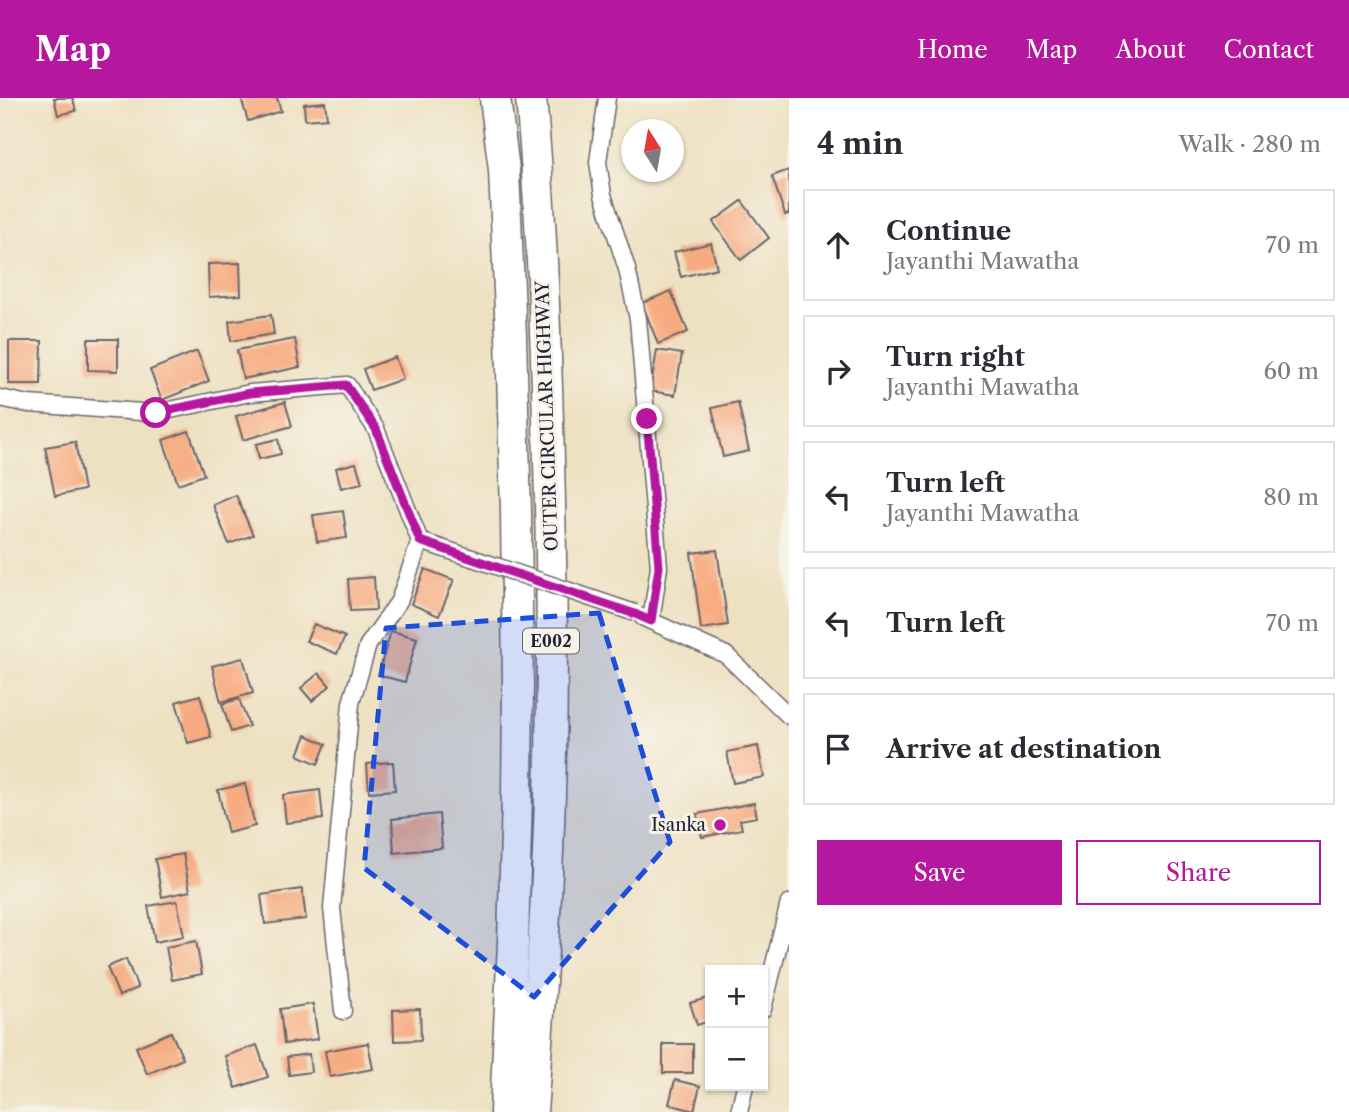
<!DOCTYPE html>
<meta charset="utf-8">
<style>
body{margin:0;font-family:"Libre Caslon Text",serif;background:#f2f2f3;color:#2b2b33}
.controls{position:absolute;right:21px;bottom:21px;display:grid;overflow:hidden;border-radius:0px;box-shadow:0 2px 5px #0004}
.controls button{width:63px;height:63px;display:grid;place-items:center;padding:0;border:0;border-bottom:2px solid #e1e1e2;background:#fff;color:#2b2b33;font:35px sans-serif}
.compass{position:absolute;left:621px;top:21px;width:63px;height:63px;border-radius:50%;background:#fff;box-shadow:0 2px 5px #0004;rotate:349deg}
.stop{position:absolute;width:21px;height:21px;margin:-16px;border:5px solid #b5179e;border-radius:50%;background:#fff}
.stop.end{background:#b5179e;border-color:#fff;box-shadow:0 2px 7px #0008}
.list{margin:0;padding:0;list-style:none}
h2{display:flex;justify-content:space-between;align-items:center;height:91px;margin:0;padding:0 28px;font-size:30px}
h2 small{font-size:23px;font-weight:400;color:#7c7c81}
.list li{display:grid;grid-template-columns:46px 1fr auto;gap:21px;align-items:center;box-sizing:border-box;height:112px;margin:0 14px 14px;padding:0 14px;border:2px solid #e1e1e2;border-radius:0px}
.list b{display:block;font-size:26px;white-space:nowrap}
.list p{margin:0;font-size:23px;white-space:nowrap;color:#7c7c81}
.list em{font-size:23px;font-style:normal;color:#7c7c81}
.actions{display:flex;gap:14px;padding:21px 28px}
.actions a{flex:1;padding:16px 0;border:2px solid #b5179e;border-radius:0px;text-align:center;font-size:24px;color:#b5179e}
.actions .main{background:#b5179e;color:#fff}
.icon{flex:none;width:38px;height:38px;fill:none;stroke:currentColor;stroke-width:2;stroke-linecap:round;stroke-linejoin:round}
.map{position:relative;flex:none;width:789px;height:1014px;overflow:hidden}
header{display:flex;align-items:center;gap:42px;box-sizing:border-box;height:98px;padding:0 35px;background:#b5179e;color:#fff}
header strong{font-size:33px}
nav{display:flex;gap:38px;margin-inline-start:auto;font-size:24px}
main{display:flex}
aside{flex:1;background:#fff}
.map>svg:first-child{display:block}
</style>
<header>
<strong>Map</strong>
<nav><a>Home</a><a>Map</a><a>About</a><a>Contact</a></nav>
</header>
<main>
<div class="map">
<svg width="789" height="1014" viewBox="0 0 789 1014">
<rect width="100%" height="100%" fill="#f7f3e8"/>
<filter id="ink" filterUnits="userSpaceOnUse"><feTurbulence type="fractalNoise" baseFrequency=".0143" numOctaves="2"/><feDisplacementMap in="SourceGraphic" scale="14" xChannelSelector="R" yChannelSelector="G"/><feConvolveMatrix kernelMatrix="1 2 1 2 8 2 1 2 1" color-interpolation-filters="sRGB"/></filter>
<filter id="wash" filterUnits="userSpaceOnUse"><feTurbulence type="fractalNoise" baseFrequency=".00686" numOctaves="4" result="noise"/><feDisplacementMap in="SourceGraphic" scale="28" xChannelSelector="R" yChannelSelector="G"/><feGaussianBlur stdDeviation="1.57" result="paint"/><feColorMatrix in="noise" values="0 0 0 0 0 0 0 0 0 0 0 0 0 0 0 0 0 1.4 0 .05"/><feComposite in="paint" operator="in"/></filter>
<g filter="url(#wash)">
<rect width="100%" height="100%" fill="#eee1c2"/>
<g id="blocks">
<g fill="#f7ab80">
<path d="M54,0H73L76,13L58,17Z"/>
<path d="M241,0H277L281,13L248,23Z"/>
<path d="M325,4L327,20L305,22L304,6Z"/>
<path d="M789,72V116L785,117L772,78Z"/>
<path d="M742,103L769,140L741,162L713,124Z"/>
<path d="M711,145L717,170L681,179L674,154Z"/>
<path d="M240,165L241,197L209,199L208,166Z"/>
<path d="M671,193L688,234L658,246L642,205Z"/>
<path d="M271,217L274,236L231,243L229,223Z"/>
<path d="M88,241H118V273L88,272Z"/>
<path d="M295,241L300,269L243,281L237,252Z"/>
<path d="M9,243H42L41,286H9Z"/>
<path d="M657,252L682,256L675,297L650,293Z"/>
<path d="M197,253L209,283L162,302L150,272Z"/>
<path d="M395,259L403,281L371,292L363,271Z"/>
<path d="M285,304L292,328L243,342L236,318Z"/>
<path d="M738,304L749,353L723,359L712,310Z"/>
<path d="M189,333L204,377L178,386L163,342Z"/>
<path d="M278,341L281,356L259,361L256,346Z"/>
<path d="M75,344L84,392L55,398L45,349Z"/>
<path d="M356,365L362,385L341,390L336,370Z"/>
<path d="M236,397L253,437L229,446L213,407Z"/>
<path d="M343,413L347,440L317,444L313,417Z"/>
<path d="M717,452L728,527L701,531L691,455Z"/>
<path d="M425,471L454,482L439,518L411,506Z"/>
<path d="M374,479L376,512L350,513L348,481Z"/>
<path d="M314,526L345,539L337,556L306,543Z"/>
<path d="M391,533L417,540L405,584L378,577Z"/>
<path d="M243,560L253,595L221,604L212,568Z"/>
<path d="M319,575L330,588L312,603L301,590Z"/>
<path d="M200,597L211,639L188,645L176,604Z"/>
<path d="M239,601L249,628L231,634L222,606Z"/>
<path d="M306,637L326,646L318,666L298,657Z"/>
<path d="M758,648L764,679L733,685L727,654Z"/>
<path d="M393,664L395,692L369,694L367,666Z"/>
<path d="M245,686L255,728L228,735L218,692Z"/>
<path d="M320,692L323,721L286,725L283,697Z"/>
<path d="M754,705L757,719L740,722L742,731L702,739L697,716Z"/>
<path d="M439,716L442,750L394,755L392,721Z"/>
<path d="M183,756L190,793L162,799L155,761Z"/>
<path d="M302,791L306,821L265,826L261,797Z"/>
<path d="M177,803L184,838L155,844L148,808Z"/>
<path d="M196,843L202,876L172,882L166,849Z"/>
<path d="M126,861L138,890L119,898L107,869Z"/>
<path d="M710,899V923L697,927L690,905Z"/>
<path d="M313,906L318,941L284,946L280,911Z"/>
<path d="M420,911L421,942L394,943L393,912Z"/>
<path d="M171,934L183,961L147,976L136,949Z"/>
<path d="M368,945L373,971L330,979L325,953Z"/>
<rect x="663" y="946" width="30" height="29"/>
<path d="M257,947L268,979L236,990L225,958Z"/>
<path d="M309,956L311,974L289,977L287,959Z"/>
<path d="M675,982L700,988L694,1013L669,1006Z"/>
</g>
</g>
</g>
<g filter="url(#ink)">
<use href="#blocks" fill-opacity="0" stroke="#69656a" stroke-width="2"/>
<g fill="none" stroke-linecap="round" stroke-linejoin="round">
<defs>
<g id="minor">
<path d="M607,0L598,64L603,97L627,171L638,221L659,469L651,523"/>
<path d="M0,300L28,306L156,315L250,295L347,287L376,331L420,443L472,460"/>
<path d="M642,519L726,557L789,618"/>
<path d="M763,911L789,805"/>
<path d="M343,913L332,810L351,605L368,547L399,503L420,443"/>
<path d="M739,1014L745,988"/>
</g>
<g id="motorway">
<path d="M495,0L504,72L511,239L516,413L518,589L517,698L513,844L505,1014"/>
<path d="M531,0C540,97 544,193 547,290C551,426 554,562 550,697C547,803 540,908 532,1014"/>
</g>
</defs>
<use href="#minor" stroke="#69656a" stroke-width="19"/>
<use href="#motorway" stroke="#69656a" stroke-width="33"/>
<use href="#minor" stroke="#fff" stroke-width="16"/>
<use href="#motorway" stroke="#fff" stroke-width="30"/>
<defs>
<path id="minor-bridge" d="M472,460L635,515"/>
</defs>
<use href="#minor-bridge" stroke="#69656a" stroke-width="19" stroke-linecap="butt"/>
<use href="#minor-bridge" stroke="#fff" stroke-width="16"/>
</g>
</g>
<g fill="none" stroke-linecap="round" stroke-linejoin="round" filter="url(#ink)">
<path stroke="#b5179e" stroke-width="9" d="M156,315L250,295L346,287L376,331L420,443L635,516L651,523L659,469L647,321"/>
</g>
<path fill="#1d4ed8" fill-opacity="0.2" stroke="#1d4ed8" stroke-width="5" stroke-dasharray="14 9" stroke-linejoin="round" d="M599,515L670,744L534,899L364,770L386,530Z"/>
<circle fill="#b5179e" stroke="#f7f3e8" stroke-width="2.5" cx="720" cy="727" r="7"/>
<g text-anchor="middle" stroke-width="6" stroke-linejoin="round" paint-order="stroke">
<rect fill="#f7f3e8" stroke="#62616f" stroke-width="2" x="523" y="530.5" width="56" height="25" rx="5"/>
<g font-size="16" font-weight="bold" fill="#22223b">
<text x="551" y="549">E002</text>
</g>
<g font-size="18" fill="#22223b" stroke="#f7f3e8">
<text transform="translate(547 318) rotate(-92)" y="6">OUTER CIRCULAR HIGHWAY</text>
</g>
<g font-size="18" fill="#22223b" stroke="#f7f3e8" text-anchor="end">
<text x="706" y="733">Isanka</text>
</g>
</g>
</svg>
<div class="controls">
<button>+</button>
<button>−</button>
</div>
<svg class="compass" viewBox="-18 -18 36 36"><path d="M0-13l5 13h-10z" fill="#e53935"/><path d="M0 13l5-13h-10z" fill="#7c7c81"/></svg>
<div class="stop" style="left:156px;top:315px"></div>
<div class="stop end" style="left:647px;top:321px"></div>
</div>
<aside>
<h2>4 min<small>Walk · 280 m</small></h2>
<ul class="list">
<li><svg class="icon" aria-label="ahead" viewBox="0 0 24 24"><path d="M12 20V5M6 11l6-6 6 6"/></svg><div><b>Continue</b><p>Jayanthi Mawatha</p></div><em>70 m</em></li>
<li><svg class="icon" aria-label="right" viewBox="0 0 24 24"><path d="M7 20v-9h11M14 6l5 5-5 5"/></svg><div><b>Turn right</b><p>Jayanthi Mawatha</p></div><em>60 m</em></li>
<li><svg class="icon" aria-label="left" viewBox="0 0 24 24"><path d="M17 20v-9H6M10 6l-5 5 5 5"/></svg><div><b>Turn left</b><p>Jayanthi Mawatha</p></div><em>80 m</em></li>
<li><svg class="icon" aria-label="left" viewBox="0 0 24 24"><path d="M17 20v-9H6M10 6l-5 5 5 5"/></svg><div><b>Turn left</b></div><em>70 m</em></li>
<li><svg class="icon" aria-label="arrive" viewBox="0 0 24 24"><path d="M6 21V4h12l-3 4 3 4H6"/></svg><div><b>Arrive at destination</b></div></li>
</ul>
<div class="actions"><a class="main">Save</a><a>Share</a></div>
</aside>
</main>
